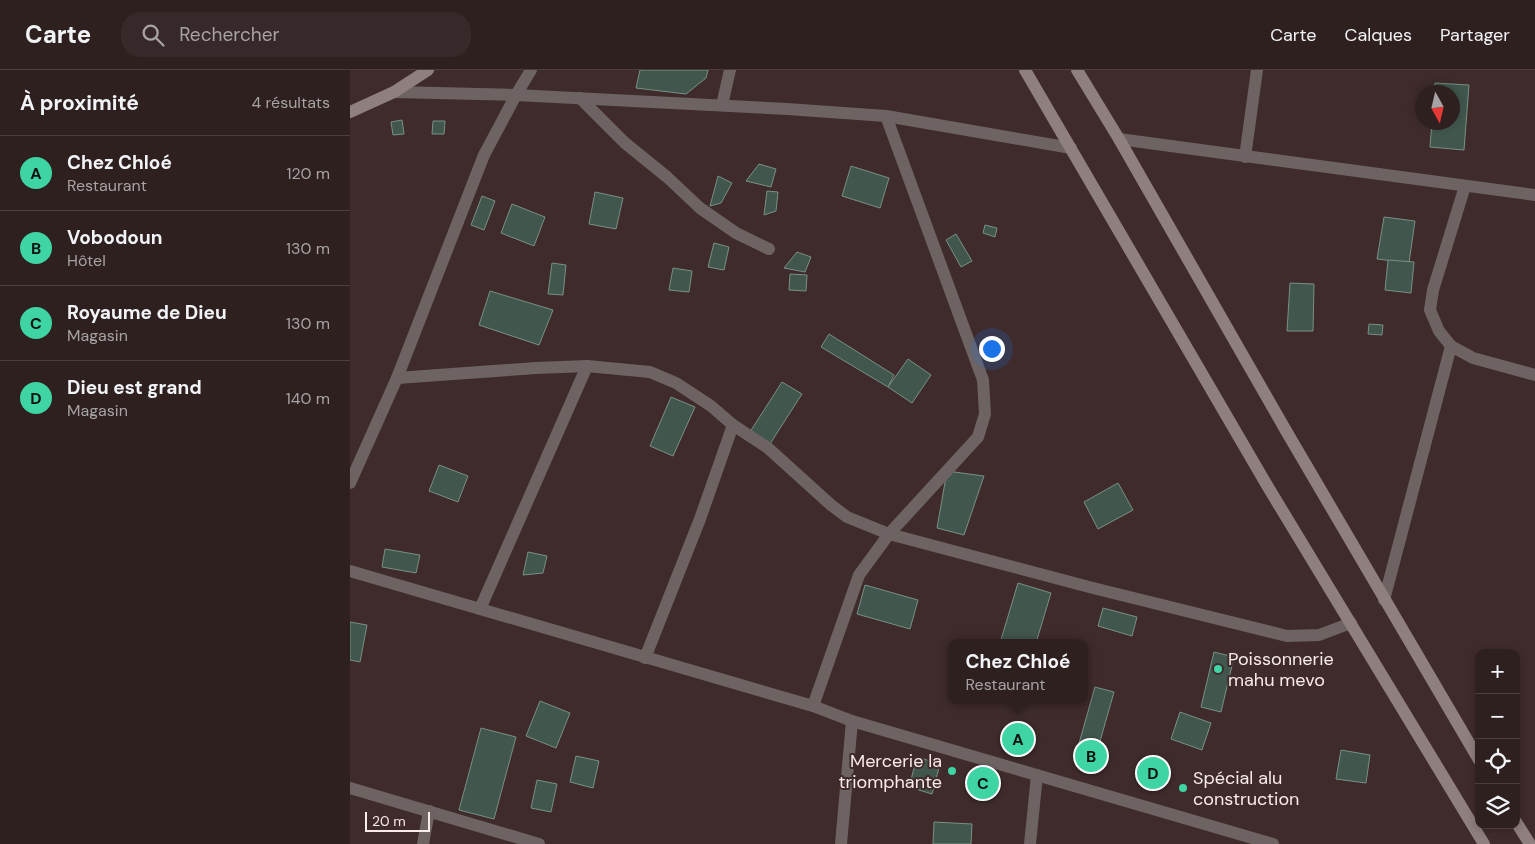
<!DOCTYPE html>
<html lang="fr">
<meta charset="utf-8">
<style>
body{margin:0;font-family:"DM Sans",sans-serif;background:#372829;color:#f1f3f6}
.controls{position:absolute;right:15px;bottom:15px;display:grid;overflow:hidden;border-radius:10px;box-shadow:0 2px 8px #0003}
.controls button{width:45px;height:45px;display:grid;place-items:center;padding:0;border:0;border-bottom:1px solid #4a3e3e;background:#2f2020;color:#f1f3f6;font:25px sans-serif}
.compass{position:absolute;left:1065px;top:15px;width:45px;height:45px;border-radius:50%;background:#2f2020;box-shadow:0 2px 8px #0003;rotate:172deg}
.scale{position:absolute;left:15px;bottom:12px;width:65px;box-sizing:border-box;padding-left:5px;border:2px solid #f9ebea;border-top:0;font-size:14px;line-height:18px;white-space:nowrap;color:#f9ebea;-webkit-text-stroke:4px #3f2b2b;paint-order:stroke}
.you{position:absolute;left:641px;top:278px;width:18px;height:18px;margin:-12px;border:4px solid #fff;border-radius:50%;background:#1a73e8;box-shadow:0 0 0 8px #1a73e833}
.badge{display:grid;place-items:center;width:32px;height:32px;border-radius:50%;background:#3ed4a3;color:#111;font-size:16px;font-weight:700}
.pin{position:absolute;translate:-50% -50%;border:2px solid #fff;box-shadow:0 1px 5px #0006}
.popup{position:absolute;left:598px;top:569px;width:140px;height:65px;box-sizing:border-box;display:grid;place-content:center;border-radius:10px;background:#2f2020;filter:drop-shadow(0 1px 4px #0005);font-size:16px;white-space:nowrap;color:#a7a3a5}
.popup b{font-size:19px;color:#f1f3f6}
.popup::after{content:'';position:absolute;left:50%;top:100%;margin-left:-10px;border:10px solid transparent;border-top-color:#2f2020}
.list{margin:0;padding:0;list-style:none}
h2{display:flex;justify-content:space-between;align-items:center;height:65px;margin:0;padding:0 20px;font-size:21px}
h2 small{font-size:16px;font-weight:400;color:#a7a3a5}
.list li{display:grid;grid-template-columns:32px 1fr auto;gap:15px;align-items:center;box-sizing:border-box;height:75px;padding:0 20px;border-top:1px solid #4a3e3e}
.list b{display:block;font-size:19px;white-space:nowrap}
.list p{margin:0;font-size:16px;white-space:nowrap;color:#a7a3a5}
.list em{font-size:16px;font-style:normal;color:#a7a3a5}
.icon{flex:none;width:28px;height:28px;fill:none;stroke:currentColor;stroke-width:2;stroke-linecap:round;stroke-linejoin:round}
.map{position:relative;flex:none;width:1185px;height:774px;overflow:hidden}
header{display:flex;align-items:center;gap:30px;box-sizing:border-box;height:70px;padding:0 25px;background:#2f2020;border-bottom:1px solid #4a3e3e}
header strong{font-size:24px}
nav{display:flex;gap:28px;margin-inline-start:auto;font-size:18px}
.search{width:350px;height:45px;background:#372829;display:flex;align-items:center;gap:12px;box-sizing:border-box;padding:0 18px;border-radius:20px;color:#a7a3a5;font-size:19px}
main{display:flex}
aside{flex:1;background:#2f2020}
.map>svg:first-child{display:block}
</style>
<header>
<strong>Carte</strong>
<div class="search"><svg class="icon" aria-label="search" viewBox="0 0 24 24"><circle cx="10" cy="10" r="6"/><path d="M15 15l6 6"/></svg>Rechercher</div>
<nav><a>Carte</a><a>Calques</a><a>Partager</a></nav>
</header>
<main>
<aside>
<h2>À proximité<small>4 résultats</small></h2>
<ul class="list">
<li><span class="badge">A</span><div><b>Chez Chloé</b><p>Restaurant</p></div><em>120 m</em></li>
<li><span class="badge">B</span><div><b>Vobodoun</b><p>Hôtel</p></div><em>130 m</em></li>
<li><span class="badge">C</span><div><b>Royaume de Dieu</b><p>Magasin</p></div><em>130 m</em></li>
<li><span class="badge">D</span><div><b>Dieu est grand</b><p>Magasin</p></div><em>140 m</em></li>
</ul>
</aside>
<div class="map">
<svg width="1185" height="774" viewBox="0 0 1185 774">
<rect width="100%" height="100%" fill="#3f2b2b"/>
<g fill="#41564d" stroke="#799085">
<path d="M290,0H358L356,8L336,24L286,18Z"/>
<path d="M1085,13L1119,15L1114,80L1080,77L1082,52H1102V22H1084Z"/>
<path d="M52,50L54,64L43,65L41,52Z"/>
<path d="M83,51H95L94,64H82Z"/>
<path d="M409,94L426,99L421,117L396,111Z"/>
<path d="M501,96L539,108L530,138L492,126Z"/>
<path d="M368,106L382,113L371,133L360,136Z"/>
<path d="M417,121L428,122L426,141L414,145Z"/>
<path d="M245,122L273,128L266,159L239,154Z"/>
<path d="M132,126L145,131L134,160L121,155Z"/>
<path d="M162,134L195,147L184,176L151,163Z"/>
<path d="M1034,147L1065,151L1059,193L1027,189Z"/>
<path d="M635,155L647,158L645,167L633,163Z"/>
<path d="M606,164L622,191L611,197L596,170Z"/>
<path d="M364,173L379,177L374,200L358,197Z"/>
<path d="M447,182L461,187L455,202L434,198Z"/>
<path d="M1038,190L1064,192L1061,223L1035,220Z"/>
<path d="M202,193L216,195L213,225L198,224Z"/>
<path d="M323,198L342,201L339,222L319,220Z"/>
<path d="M440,204L457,205L456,221L439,220Z"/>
<path d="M940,213L964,214L963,261H937Z"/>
<path d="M140,221L203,240L189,275L129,255Z"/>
<path d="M1019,254L1033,255L1032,265L1018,264Z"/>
<path d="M479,264L544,305L538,317L471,277Z"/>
<path d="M558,289L581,305L562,333L538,317Z"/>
<path d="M432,312L452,324L418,377L398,365Z"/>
<path d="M321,327L345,337L323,386L300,376Z"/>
<path d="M89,395L118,406L108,432L79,421Z"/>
<path d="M597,401L634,406L614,465L587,458Z"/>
<path d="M768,413L783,440L748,459L734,432Z"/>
<path d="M35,479L70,485L66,503L32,497Z"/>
<path d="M178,482L197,486L193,503L173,505Z"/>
<path d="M668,513L701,523L686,573H650Z"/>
<path d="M515,515L568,530L560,559L507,544Z"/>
<path d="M753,538L787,547L782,566L748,556Z"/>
<path d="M0,552L17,555L10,592L0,590Z"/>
<path d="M864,582L884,587L871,642L851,637Z"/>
<path d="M745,617L764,622L743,696L724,691Z"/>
<path d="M190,631L220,643L206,678L176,666Z"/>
<path d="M830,642L861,653L852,680L821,669Z"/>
<path d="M131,658L166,667L144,749L109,740Z"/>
<path d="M991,680L1020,685L1016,713L986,709Z"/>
<path d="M226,686L249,691L243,718L220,712Z"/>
<path d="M567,687L590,694L582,724L559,717Z"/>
<path d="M187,710L207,714L201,742L181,738Z"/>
<path d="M584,752L622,754L621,774H583Z"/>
</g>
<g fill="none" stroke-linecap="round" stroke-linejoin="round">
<g stroke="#6d6363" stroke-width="12">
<path d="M44,22L166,25L437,39L536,46L721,78"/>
<path d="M230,28L275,73L317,107L350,138L386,163L419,179"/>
<path d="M372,35L380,0"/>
<path d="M769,69L1185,125"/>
<path d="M895,87L907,0"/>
<path d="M1115,116L1083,220L1080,240L1089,261L1101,276L1123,288L1185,305"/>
<path d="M47,308L186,298L237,296L300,302L326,313L361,336L383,355L418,378L481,435L497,447L539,464L743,518L937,566L969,565L1001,553"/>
<path d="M0,413L47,308L134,85L166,25L181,0"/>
<path d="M0,501L463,636L502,651L923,774"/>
<path d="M1034,530L1101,276"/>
<path d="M130,539L237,296"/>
<path d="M295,588L350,449L383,355"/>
<path d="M463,636L509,505L539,464L628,367L635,344L633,310L536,46"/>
<path d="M0,718L189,774"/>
<path d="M73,774L79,741"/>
<path d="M491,774L502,651"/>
<path d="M680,774L687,705"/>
</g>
<g stroke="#8f7f7e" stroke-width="12">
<path d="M675,0L918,417L1134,774"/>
<path d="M727,0L769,69L935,359L1129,690"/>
<path d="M0,42L44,22L78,0"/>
<path d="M1166,752L1180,774"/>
</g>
</g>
<g fill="#3ed4a3" stroke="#3f2b2b" stroke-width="2">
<circle cx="868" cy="599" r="5"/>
<circle cx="602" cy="701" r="5"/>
<circle cx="833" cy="718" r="5"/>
</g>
<g text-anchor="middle" stroke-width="4" stroke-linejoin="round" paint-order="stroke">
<g font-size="18" fill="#f9ebea" stroke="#3f2b2b" text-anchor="start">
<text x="878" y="595">Poissonnerie<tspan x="878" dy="21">mahu mevo</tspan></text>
<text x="592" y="697" text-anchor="end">Mercerie la<tspan x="592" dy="21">triomphante</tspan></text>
<text x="843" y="714">Spécial alu<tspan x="843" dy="21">construction</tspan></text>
</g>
</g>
</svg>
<div class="controls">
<button>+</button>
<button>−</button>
<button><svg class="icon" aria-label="locate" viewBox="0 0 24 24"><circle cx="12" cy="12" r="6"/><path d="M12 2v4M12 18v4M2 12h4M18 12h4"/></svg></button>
<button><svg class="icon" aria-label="layers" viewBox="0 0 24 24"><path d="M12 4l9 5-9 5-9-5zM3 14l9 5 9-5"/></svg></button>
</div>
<svg class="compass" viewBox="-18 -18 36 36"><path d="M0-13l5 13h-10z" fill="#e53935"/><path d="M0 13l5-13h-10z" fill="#a7a3a5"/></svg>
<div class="scale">20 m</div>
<div class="you"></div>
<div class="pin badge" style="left:668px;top:669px">A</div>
<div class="popup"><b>Chez Chloé</b>Restaurant</div>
<div class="pin badge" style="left:741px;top:686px">B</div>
<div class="pin badge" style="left:633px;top:713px">C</div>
<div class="pin badge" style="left:803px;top:703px">D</div>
</div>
</main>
